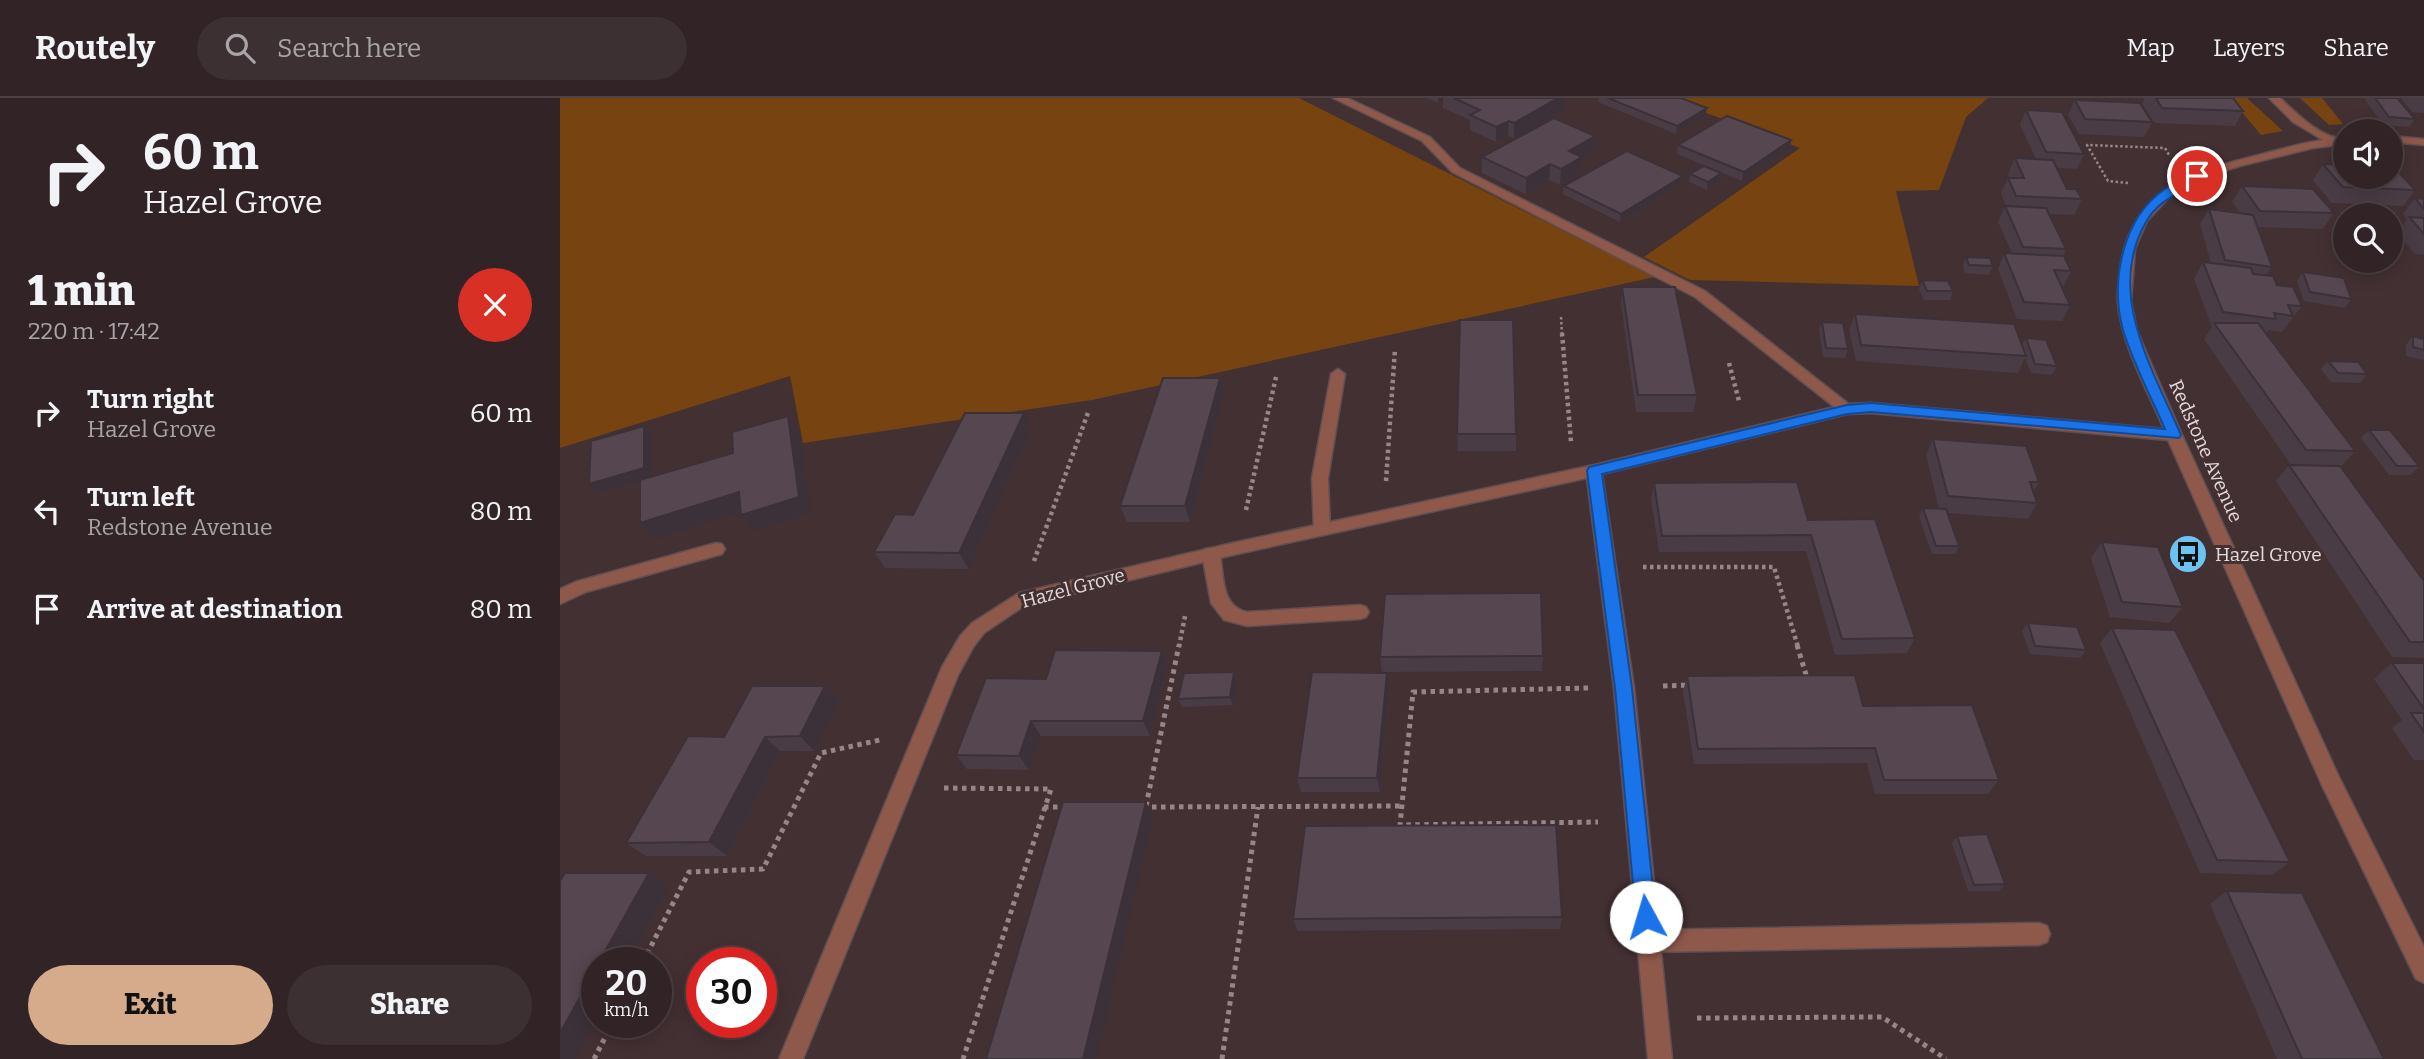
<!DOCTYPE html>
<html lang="en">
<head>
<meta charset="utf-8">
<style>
	:root { --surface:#322426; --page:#3d3032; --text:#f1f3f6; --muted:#a8a4a7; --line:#4d4143; --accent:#d6ab8b }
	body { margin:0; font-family:Bitter,serif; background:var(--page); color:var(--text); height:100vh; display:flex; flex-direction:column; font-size:26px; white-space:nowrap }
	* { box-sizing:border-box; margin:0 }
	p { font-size:23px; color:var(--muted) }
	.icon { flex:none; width:38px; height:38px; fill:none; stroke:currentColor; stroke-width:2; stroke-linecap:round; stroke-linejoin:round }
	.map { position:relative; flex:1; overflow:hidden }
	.panel { display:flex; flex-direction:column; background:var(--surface); width:560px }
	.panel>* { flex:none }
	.banner { background:#322426; color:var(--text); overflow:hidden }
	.buttons { position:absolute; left:1773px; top:21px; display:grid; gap:14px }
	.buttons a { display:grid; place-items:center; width:70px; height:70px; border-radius:50%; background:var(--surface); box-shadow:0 4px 18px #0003,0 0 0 2px var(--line); font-size:35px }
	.speed { position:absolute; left:21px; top:849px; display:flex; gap:14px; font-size:35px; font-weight:700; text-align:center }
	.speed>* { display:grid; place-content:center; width:91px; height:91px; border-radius:50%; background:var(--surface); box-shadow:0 4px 18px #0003,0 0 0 2px var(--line); line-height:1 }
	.speed small { font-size:18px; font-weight:400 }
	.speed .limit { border:10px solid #d22; background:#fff; color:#111 }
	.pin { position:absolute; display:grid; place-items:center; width:60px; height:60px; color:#fff; margin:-30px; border:4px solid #fff; border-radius:50%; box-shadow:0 2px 7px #0007 }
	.me { position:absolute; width:77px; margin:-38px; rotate:354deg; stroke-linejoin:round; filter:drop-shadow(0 0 5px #0008) }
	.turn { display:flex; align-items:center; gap:24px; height:147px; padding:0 28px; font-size:32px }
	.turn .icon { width:91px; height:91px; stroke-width:2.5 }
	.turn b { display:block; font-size:49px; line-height:60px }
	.round { display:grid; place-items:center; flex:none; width:74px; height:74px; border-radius:37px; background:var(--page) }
	.head { display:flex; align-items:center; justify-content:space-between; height:119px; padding:0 28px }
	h1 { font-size:42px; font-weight:800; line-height:52px }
	.button { display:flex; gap:14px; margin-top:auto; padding:14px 28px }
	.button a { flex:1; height:80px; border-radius:42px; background:var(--accent); color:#111; font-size:28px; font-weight:800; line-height:80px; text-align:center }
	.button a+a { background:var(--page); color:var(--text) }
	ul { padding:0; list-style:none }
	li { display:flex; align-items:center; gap:21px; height:98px; padding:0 28px }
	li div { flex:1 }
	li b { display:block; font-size:26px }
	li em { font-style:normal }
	header { display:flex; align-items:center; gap:42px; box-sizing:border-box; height:98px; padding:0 35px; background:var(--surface); border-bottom:2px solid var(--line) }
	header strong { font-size:33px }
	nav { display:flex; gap:38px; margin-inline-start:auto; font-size:24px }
	.search { width:490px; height:63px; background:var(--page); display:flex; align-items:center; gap:18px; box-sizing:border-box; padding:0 24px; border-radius:38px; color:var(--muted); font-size:26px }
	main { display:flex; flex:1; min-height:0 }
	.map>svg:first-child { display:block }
	.green { fill:#764311 }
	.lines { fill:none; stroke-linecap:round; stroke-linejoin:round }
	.service-casing { stroke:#604e51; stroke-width:3 }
	.minor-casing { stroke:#604e51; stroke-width:3 }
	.path-far2 { stroke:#968688; stroke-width:2.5; stroke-dasharray:2.5 2.5; stroke-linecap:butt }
	.path-far1 { stroke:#968688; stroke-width:4.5; stroke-dasharray:3.5 3.5; stroke-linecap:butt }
	.path { stroke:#968688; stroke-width:5; stroke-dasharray:4.5 4.5; stroke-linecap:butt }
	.service { fill:#8e584b; fill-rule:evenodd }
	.minor { fill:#8e584b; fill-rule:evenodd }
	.wall { fill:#4a3c45 }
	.shaded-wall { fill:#3c3138 }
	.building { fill:#564650; stroke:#3c3138; stroke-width:2 }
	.route { fill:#1a73e8; stroke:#114b97; stroke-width:2 }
	.labels { text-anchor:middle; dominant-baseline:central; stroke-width:6; stroke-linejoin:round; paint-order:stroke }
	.street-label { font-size:19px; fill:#e5d9da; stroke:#433033 }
	.poi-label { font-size:19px; fill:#e5d9da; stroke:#433033; text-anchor:start }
</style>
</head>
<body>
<header>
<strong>Routely</strong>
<div class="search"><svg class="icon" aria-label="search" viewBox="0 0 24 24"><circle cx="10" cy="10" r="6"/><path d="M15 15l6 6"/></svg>Search here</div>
<nav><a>Map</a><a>Layers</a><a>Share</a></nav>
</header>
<main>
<section class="panel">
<div class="banner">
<div class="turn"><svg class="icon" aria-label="right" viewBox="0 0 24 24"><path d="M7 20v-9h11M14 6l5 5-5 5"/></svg><div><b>60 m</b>Hazel Grove</div></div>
</div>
<div class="head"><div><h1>1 min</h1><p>220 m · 17:42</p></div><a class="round" style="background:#d93025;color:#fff"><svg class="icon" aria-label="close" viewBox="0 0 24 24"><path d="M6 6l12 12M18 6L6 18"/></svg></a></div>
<ul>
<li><svg class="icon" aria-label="right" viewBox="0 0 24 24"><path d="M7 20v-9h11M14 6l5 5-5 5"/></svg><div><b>Turn right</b><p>Hazel Grove</p></div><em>60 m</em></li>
<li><svg class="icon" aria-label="left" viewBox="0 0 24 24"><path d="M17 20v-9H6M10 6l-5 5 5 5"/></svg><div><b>Turn left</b><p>Redstone Avenue</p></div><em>80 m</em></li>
<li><svg class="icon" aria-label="arrive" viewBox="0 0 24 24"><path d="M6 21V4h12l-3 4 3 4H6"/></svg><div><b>Arrive at destination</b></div><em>80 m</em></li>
</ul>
<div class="button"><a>Exit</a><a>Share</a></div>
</section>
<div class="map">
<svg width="1864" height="961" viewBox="0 0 1864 961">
	<rect width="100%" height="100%" fill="#433033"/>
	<g class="green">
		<path d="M0 0H739L1095 179 532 302 243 345 230 278 0 350Z"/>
		<path d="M1106 0H1428L1406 19 1379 92 1336 93 1359 188 1130 182 1084 159 1240 50Z"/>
		<path d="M1670 0H1687L1723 33 1701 37Z"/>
		<path d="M1740 0H1762L1783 26 1769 27Z"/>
	</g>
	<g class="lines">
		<defs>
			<g id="service">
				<path d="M773 0H787L870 39 900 70 1145 193 1295 311 1292 315H1282L1135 199 892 74 862 43Z"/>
				<path d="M778 271 785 276 768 380 770 431 762 437 754 431 752 380 771 276Z"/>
				<path d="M156 445 162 446 165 451 162 456 26 494 0 506V491L15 484Z"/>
				<path d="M651 450 657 451 660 456C664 479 661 508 687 514L800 507 806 509 809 514 806 519 800 521 687 528 664 522 651 505 642 456 645 451Z"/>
				<path d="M1479 825 1487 828 1490 836 1487 844 1479 847 1089 854 1081 851 1078 843 1081 835 1089 832Z"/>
			</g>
			<g id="minor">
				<path d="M1709 0H1720C1736 15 1762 42 1785 40V46L1753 50 1680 68 1641 80 1611 97 1587 123 1575 151 1571 203 1577 233 1622 337 1779 679 1864 849V885L1856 881 1761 685 1608 342 1311 315 1287 316 1042 376 1074 590 1112 961H1088L1054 590 1027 380 677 456 464 508 424 535 414 548 398 577 243 961H219L382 569 400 538 412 525 459 495 677 444 1034 367 1287 306 1311 305 1604 331C1587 291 1562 248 1558 205 1557 195 1559 183 1560 173 1569 94 1627 75 1695 58 1718 52 1740 45 1763 42L1733 24Z"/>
				<path d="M1830 38 1864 41V47L1830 44Z"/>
			</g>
		</defs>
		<use href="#service" class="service-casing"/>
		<use href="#minor" class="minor-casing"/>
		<g class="path-far2">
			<path d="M1568 85 1548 83 1527 47 1605 50 1609 57"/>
			<path d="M1001 219 1002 237"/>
		</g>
		<g class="path-far1">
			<path d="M1002 235 1011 344"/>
			<path d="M1169 265 1179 303"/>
			<path d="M826 383 835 251"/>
			<path d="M686 412 716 279"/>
			<path d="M474 463 529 312"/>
			<path d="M1083 469H1214L1238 549"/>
			<path d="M619 549 625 518"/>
		</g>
		<g class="path">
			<path d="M1237 547 1247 580"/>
			<path d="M1103 588 1129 587"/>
			<path d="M1028 590 853 594 840 727 1038 724"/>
			<path d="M384 690 491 691 403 961"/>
			<path d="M586 708 619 547"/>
			<path d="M484 709H508"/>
			<path d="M583 709 843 708"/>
			<path d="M83 864 129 774 203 771 261 655 320 642"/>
			<path d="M1137 920 1322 919 1386 961"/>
			<path d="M34 961 53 924"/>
			<path d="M662 961 698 709"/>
		</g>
		<use href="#service" class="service"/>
		<use href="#minor" class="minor"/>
	</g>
	<g class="wall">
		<path d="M867 0H1005L1004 11 954 40 948 38 936 44 910 32V22L883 10V3L878 5Z"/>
		<path d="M1039 0H1121L1145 18 1116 36 1038 4Z"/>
		<path d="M1585 0H1673L1683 13 1675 28 1595 25 1582 6Z"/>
		<path d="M1804 0H1837L1855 21 1849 29 1823 27Z"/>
		<path d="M1841 0H1864V15L1852 14Z"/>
		<path d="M1515 2 1592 24 1584 39 1519 36 1508 17Z"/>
		<path d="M1466 12 1524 56 1517 71 1497 70 1507 91 1522 101 1514 117 1489 116 1506 151 1503 158 1511 173 1503 189H1502L1510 207 1502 223 1457 221 1438 171 1444 155H1452L1438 124 1445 108H1446L1441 95 1448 80H1450L1448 76 1455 60 1476 61 1460 27Z"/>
		<path d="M1035 38 1034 53 1022 60 1021 74 1000 87 989 82 966 96 922 75V59Z"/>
		<path d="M1231 42 1230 51 1182 83 1117 56 1118 47Z"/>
		<path d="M1763 66 1855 92 1843 108 1772 105 1753 82Z"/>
		<path d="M1161 75 1160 84 1147 92 1129 84 1130 76Z"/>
		<path d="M1121 86 1060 124 1003 96 1004 88Z"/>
		<path d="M1682 88 1774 115 1763 131 1698 129 1712 169 1706 177 1742 208 1722 234 1708 232 1706 235 1795 353 1781 369 1864 483V560L1832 559 1716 383 1729 367H1731L1644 241 1652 229 1634 181 1643 164 1651 165 1640 126 1649 111 1680 115 1672 104Z"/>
		<path d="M1855 100 1864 101V157L1855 156 1837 135 1847 121 1843 116Z"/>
		<path d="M1406 159 1433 168 1429 177 1405 175 1403 167Z"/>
		<path d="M1743 174 1791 201 1785 210 1744 203 1737 183Z"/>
		<path d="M1362 182 1393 193 1390 202H1364L1359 191Z"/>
		<path d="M1062 189 1137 297 1133 314H1076L1061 205Z"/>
		<path d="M1295 216 1462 247 1466 240 1497 268 1492 277 1471 275 1465 260 1458 275 1296 263 1289 232Z"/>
		<path d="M1262 224 1288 251 1285 260 1263 259 1259 232Z"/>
		<path d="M1853 238 1864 241V262L1846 258V247Z"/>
		<path d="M1768 263 1807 276 1800 285 1771 284 1761 271Z"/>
		<path d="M664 297 630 424H567L560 408Z"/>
		<path d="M471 331 409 471 325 470 314 454 353 417Z"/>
		<path d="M1809 332 1859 368 1851 377H1829L1801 340Z"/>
		<path d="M897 336H956V353H898Z"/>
		<path d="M1373 341 1479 384 1473 394 1477 405 1468 421 1388 415 1399 448 1395 456H1372L1359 419 1363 410 1379 411 1366 357Z"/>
		<path d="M1094 385 1248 422 1355 540 1347 555 1275 557 1246 453 1099 454 1091 401Z"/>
		<path d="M1542 444 1623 509 1609 525 1550 519 1531 460Z"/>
		<path d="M1468 525 1526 552 1520 560 1470 556 1462 533Z"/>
		<path d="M1552 530 1730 764 1712 777 1640 775 1540 545Z"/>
		<path d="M602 553 608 568 590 638H481L469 672 407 671 396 657 486 581Z"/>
		<path d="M983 558 982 573 822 574 820 559Z"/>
		<path d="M1832 565H1864V662H1854L1832 630 1842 622 1814 581Z"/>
		<path d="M674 574 677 582 673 607 622 609 618 601Z"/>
		<path d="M827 575 829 590 820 694H741L737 680Z"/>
		<path d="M1127 578 1303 608 1439 682 1428 696H1315L1307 665 1134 666 1123 593Z"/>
		<path d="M265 588 279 603 254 653H220L167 758H86L66 745 164 639Z"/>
		<path d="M1397 738 1445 786 1439 793H1408L1392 745Z"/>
		<path d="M1667 793 1824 961H1717L1650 806Z"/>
		<path d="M1002 819 1000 831 738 833 733 821Z"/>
	</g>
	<g class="shaded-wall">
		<path d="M878 0H883V3L878 5Z"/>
		<path d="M998 0H1005L1004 11 954 40V25Z"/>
		<path d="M1147 10 1145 18 1116 36 1117 28Z"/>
		<path d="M949 23 948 38 936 44V29Z"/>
		<path d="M1035 38 1034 53 1022 60 1021 74 1000 87 1001 71 1009 53Z"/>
		<path d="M1231 42 1230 51 1182 83 1184 74Z"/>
		<path d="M990 66 989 82 966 96V80Z"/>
		<path d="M1161 75 1160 84 1147 92 1148 84Z"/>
		<path d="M1123 78 1121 86 1060 124 1061 116Z"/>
		<path d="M660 280 664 297 630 424 625 408Z"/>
		<path d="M464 315 471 331 409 471 399 455Z"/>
		<path d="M228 318 239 334 251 415 194 433 181 417Z"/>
		<path d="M84 328 91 337 92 379 38 395 29 386Z"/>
		<path d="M179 394 192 411 95 441 80 425Z"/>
		<path d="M602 553 608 568 590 638 583 623Z"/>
		<path d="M674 574 677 582 673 607 670 599Z"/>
		<path d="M827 575 829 590 820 694 817 680Z"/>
		<path d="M265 588 279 603 254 653 240 638Z"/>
		<path d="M471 623 481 638 469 672 459 658Z"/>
		<path d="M205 639 220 653 167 758 149 744Z"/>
		<path d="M586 704 594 718 536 961H523Z"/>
		<path d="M89 775 109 788 67 864H39Z"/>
		<path d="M37 869V921L15 961H0V935Z"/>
	</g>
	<g class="building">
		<path d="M894 0H998L954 25 949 23 936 29 910 17 920 12Z"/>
		<path d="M1048 0H1121L1147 10 1117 28Z"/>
		<path d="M1596 0H1673L1683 13 1602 10Z"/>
		<path d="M1815 0H1837L1855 21 1829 19Z"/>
		<path d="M1515 2 1580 5 1592 24 1525 21Z"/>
		<path d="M1466 12 1502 14 1524 56 1486 54Z"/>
		<path d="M1167 18 1231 42 1184 74 1118 47Z"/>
		<path d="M994 20 1035 38 1009 53 1022 59 1001 71 990 66 966 80 922 59Z"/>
		<path d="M1067 53 1123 78 1061 116 1004 88Z"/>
		<path d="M1455 60 1493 62 1507 91H1516L1522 101 1456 98 1448 80H1464Z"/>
		<path d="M1763 66 1785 67V79H1830V69H1834L1855 92 1783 89Z"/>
		<path d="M1144 68 1161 75 1148 84 1130 76Z"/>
		<path d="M1682 88 1753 91 1774 115 1700 113Z"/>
		<path d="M1855 100 1864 101V111Z"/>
		<path d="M1445 108 1486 110 1506 151 1463 149Z"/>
		<path d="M1649 111 1693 117 1712 169 1665 162Z"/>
		<path d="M1849 119 1864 120V136Z"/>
		<path d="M1444 155 1504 158 1511 173 1494 172 1510 207 1464 204Z"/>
		<path d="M1406 159 1430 160 1433 168 1409 167Z"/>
		<path d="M1643 164 1691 170 1693 176 1713 178 1717 187 1733 189 1742 208 1728 207 1733 218 1714 215 1716 221 1663 214Z"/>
		<path d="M1743 174 1784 180 1791 201 1750 194Z"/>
		<path d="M1362 182 1388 183 1393 193H1367Z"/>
		<path d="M1062 189H1115L1137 297H1078Z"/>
		<path d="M1295 216 1454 226 1466 258 1301 247Z"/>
		<path d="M900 222H953L956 336H897Z"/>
		<path d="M1262 224 1283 225 1288 251 1266 250Z"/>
		<path d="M1654 225H1698L1795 353 1746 352Z"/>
		<path d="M1853 238 1864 241V252L1853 249Z"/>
		<path d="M1466 240 1486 242 1497 268 1475 266Z"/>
		<path d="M1768 263 1798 264 1807 276 1778 275Z"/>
		<path d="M603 280H660L625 408H560Z"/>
		<path d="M405 315H464L399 455 314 454 335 416 353 417Z"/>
		<path d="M228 318 239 399 181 417 179 394 80 425V382L173 355 172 334Z"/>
		<path d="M84 328V370L29 386 31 343Z"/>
		<path d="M1809 332H1830L1859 368H1837Z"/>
		<path d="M1373 341 1466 348 1479 384H1470L1477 405 1388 398Z"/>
		<path d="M1729 367 1780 368 1864 483V544H1850Z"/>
		<path d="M1237 384 1248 422 1315 421 1355 540 1282 541 1251 437 1102 438 1094 385Z"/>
		<path d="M1363 410 1386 411 1399 448H1376Z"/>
		<path d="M1542 444 1598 449 1623 509 1562 504Z"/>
		<path d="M981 495 983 558 820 559 825 496Z"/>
		<path d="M1468 525 1517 529 1526 552 1475 548Z"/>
		<path d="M1552 530 1615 532 1730 764 1657 762Z"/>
		<path d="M495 552 602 553 583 623H471L459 658 396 657 426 580 486 581Z"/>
		<path d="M1832 565H1864V611Z"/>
		<path d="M674 574 670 599 618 601 624 575Z"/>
		<path d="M752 574 827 575 817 680H737Z"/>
		<path d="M1295 577 1303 608 1412 607 1439 682H1324L1315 650 1138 651 1127 578Z"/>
		<path d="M192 588H265L240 638 205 639 149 744 66 745 128 638 164 639Z"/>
		<path d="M1851 615H1864V634Z"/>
		<path d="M503 704H586L523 961H426Z"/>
		<path d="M996 727 1002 819 733 821 745 728Z"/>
		<path d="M1427 736 1445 786 1414 787 1397 738Z"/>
		<path d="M5 775H89L39 864H37V869L0 935V783Z"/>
		<path d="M1667 793 1742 795 1824 961H1742Z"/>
	</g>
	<path class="route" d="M1634 76 1643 78C1624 95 1601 98 1586 124 1545 195 1593 272 1621 337L1619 340 1311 314 1287 316 1042 376 1072 590 1096 819 1093 826 1086 829 1079 826 1076 819 1055 590 1027 373 1029 369 1287 307 1311 305 1605 331C1591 299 1573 265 1563 232 1550 184 1562 120 1605 91 1614 85 1624 80 1634 76Z"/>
	<defs>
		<symbol id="bus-disc" viewBox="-11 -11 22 22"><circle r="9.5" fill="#6cc3f2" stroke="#433033"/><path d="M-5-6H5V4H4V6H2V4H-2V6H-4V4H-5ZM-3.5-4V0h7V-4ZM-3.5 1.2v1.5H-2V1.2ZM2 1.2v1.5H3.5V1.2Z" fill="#111"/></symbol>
	</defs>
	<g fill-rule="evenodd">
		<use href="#bus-disc" x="1606" y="434" width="44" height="44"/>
	</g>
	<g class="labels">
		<g class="street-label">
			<text transform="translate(1646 353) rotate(66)">Redstone Avenue</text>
			<text transform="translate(513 490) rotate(-15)">Hazel Grove</text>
		</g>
		<g class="poi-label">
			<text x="1655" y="456">Hazel Grove</text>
		</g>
	</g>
</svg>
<div class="buttons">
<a><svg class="icon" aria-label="sound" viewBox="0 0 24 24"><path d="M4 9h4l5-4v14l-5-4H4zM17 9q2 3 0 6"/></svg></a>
<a><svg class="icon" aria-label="search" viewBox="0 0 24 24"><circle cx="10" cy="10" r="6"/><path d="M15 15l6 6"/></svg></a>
</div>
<div class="speed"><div>20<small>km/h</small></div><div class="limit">30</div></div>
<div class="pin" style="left:1637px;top:78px;background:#d93025"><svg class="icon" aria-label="arrive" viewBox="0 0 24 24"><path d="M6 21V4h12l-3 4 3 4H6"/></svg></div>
<svg class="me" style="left:1086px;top:819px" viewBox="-20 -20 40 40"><circle r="19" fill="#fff"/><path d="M0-13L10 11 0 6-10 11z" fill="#1a73e8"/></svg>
</div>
</main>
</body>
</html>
